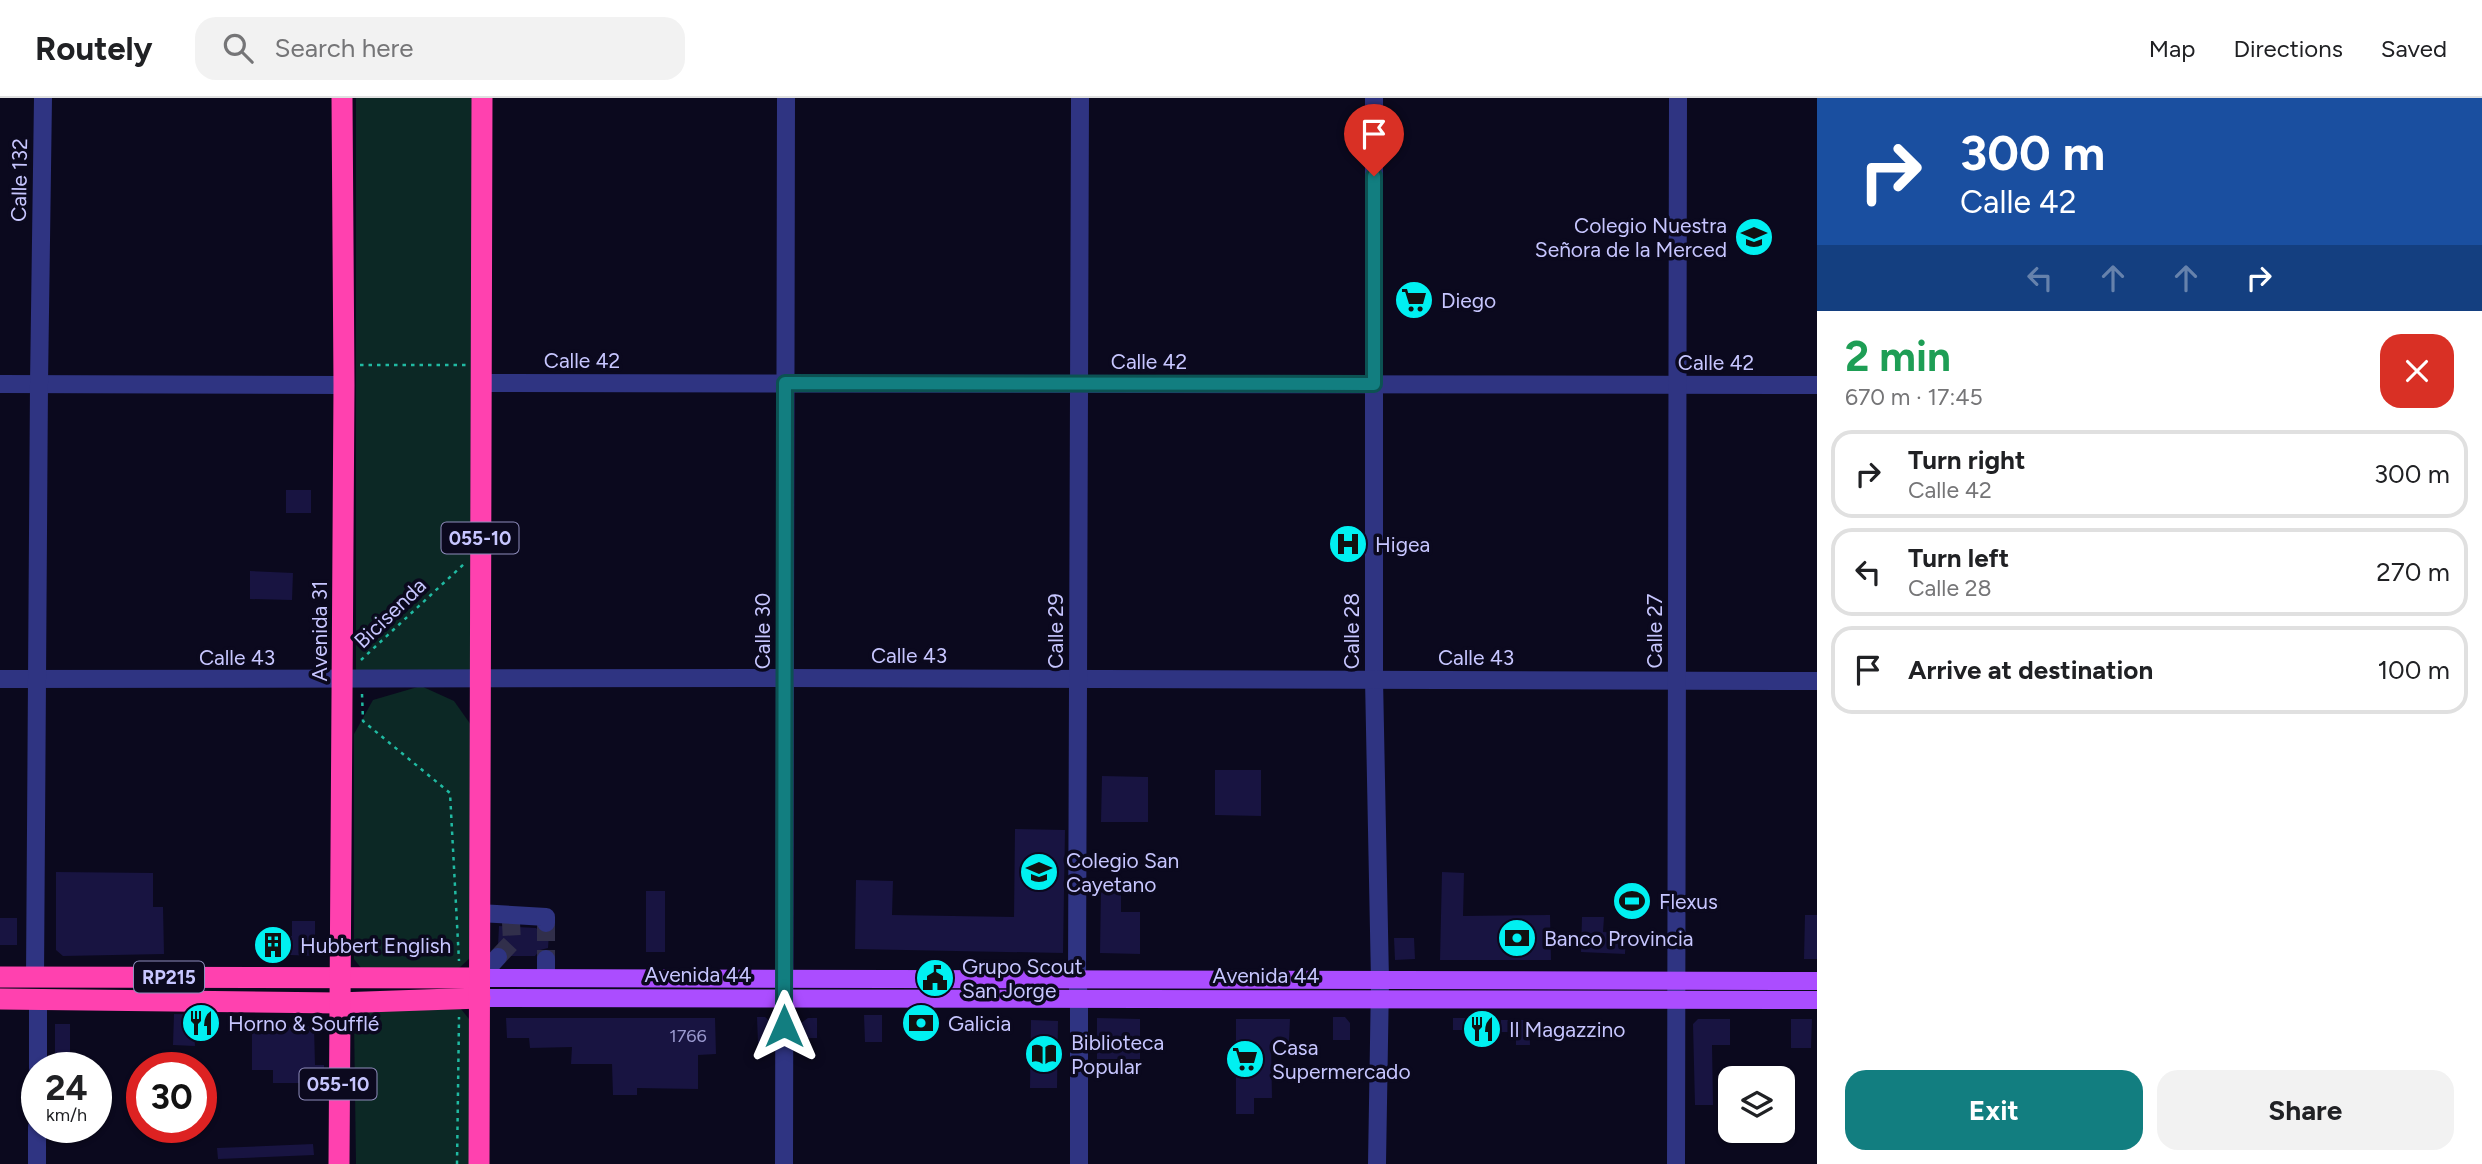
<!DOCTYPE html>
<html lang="en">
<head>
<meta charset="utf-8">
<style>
	:root { --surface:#fff; --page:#f2f2f2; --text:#202124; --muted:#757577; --line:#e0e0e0; --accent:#127e80 }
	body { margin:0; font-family:Figtree,sans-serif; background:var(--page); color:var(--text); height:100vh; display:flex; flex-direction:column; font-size:26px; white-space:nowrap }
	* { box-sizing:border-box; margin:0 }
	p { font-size:23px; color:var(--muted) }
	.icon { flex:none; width:38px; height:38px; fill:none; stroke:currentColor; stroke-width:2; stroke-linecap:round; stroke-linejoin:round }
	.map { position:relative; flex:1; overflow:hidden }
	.details { display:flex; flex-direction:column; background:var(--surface); width:665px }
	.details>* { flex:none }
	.guide { background:#1a4fa0; color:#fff; overflow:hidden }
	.tools { position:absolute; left:1718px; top:968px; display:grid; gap:14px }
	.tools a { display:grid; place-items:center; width:77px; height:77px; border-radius:14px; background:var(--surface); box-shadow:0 2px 5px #0004; font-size:35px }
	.speed { position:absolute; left:21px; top:954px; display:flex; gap:14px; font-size:35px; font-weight:700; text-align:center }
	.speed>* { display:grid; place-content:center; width:91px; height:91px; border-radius:50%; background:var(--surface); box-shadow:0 2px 5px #0004; line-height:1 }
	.speed small { font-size:18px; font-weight:400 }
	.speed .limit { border:10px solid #d22; background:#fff; color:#111 }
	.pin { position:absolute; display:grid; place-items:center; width:60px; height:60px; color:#fff; margin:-72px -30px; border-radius:50% 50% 50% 0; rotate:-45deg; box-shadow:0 0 7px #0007 }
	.pin .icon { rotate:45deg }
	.me { position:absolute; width:77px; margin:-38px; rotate:0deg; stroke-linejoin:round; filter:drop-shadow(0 0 5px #0008) }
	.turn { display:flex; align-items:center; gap:24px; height:147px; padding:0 28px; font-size:32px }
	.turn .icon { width:91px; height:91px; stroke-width:2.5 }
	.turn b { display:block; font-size:49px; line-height:60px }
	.lanes { display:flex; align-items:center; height:66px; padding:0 28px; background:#0003; justify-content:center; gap:35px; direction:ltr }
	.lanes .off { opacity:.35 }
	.round { display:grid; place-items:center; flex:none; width:74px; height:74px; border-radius:21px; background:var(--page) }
	.headline { display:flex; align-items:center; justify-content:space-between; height:119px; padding:0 28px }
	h1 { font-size:42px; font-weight:700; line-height:52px; color:#1e9e55 }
	.primary-button { display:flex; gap:14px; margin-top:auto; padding:14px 28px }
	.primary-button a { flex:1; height:80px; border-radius:21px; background:var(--accent); color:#fff; font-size:28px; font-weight:700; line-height:80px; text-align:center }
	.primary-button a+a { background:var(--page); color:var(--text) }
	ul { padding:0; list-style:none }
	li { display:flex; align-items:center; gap:21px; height:88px; margin:0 14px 10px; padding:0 14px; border:4px solid var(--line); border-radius:21px }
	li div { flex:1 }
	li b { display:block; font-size:26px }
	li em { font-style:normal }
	header { display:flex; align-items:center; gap:42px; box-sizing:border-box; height:98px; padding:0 35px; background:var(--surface); border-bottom:2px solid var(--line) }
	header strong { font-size:33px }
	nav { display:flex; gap:38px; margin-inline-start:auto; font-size:24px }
	.search { width:490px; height:63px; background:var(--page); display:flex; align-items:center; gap:18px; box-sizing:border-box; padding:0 24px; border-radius:21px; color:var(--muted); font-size:26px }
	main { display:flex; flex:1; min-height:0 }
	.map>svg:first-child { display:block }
	.green { fill:#0c2825 }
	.building { fill:#181441 }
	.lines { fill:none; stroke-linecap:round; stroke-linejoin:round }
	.minor-tunnel { stroke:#312f4b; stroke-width:18; stroke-dasharray:18 9; stroke-linecap:butt }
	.path { stroke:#20baa2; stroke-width:2.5; stroke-dasharray:3.5 5; stroke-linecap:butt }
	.minor { stroke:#2f3482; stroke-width:18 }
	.major { stroke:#ab4dff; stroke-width:18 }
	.highway { stroke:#ff41af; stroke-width:21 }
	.route-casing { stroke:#0c5253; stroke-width:18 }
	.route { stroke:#127e80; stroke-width:12 }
	.labels { text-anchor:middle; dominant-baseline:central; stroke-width:7; stroke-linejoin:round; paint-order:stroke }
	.number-label { font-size:18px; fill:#9b9ad0 }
	.shield { fill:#0b091e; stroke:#8f8dbc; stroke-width:2 }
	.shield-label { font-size:19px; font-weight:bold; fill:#c7c6ff }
	.street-label { font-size:21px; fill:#c7c6ff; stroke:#0b091e }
	.poi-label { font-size:21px; fill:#c7c6ff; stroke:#0b091e; text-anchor:start }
</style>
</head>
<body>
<header>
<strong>Routely</strong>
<div class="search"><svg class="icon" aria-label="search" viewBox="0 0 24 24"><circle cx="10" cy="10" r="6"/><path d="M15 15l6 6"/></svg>Search here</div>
<nav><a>Map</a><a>Directions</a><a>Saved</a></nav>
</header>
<main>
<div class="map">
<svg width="1817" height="1066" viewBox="0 0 1817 1066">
	<rect width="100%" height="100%" fill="#0b091e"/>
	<g class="green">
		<path d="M356 0H473V573L356 572Z"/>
		<path d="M421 588 454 603 471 627V859L458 871 361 870 354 861V636L373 602Z"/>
		<path d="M363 911H461L469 921 471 1066H356L354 921Z"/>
	</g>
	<g class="building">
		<path d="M1429 191V211L1399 212V192Z"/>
		<rect x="286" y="392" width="25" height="23"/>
		<rect x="1335" y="437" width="27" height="17"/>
		<path d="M250 473 293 475 292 502 250 501Z"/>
		<path d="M1215 672H1261V718L1215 717Z"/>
		<path d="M1102 678 1148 679V724H1101Z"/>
		<path d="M1015 731 1065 732 1063 855 855 851 856 782 893 783 892 817 1014 819Z"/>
		<path d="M56 774 153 775V809H163L164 856 63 858 56 852Z"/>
		<path d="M1442 774 1464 775 1463 818 1550 817 1551 862H1440Z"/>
		<path d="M1101 791H1121V814H1140V856L1100 855Z"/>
		<rect x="646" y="793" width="19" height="61"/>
		<path d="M1616 793H1646L1647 812H1617Z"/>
		<path d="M1805 817H1817V861H1804Z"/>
		<path d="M1582 819H1604L1603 834 1626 835 1625 856 1581 854Z"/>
		<rect x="0" y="820" width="17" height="27"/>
		<path d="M292 823H315V858L266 856V837L292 838Z"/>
		<path d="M499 828 536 830 541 835 549 836 548 850 540 852 535 858H509L505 850 498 848Z"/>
		<path d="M1394 840H1414L1415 861 1395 862Z"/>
		<path d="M913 913H928L929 938H914Z"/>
		<path d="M174 916 207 917 206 935 194 934 195 948 173 947Z"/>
		<path d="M864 917H882V944H865Z"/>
		<path d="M757 919H765L771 924 772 944 758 945Z"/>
		<path d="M1333 919H1345L1350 925V942H1333Z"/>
		<path d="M506 920H715L716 956 698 957V991L637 990V997H613L612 966H571L572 949 530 950 529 940H507Z"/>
		<path d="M808 920H817V940H801V925Z"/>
		<path d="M1097 920 1140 921V961H1097Z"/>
		<rect x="1453" y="920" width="16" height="12"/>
		<path d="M252 921H272L273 929 314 928 315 967H324V985H273V972H252Z"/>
		<path d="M1236 921H1290L1289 943H1271L1272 1000H1254V1016H1236Z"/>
		<path d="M1698 921H1730V947H1712L1713 1007H1695L1693 926Z"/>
		<path d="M1791 921H1812L1811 950H1791Z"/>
		<path d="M1031 922 1058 923 1057 990H1030Z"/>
		<path d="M1501 922H1529L1530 947H1516V934H1501Z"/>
		<path d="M1476 924H1488L1489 937H1476Z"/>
		<rect x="55" y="926" width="15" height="29"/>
		<path d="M313 1046 314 1057 218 1061 217 1050Z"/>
	</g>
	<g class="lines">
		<g class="minor-tunnel">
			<path d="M546 825V861"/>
			<path d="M498 859 512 844 511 824"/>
		</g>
		<g class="path">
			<path d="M360 267H466"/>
			<path d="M361 562 464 466"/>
			<path d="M362 596 363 623 450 695 459 863"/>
			<path d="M457 1066 459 919"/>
		</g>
		<g class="minor">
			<path d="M1374 0V581L1380 883 1377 1066"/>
			<path d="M480 285 1817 287"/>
			<path d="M0 286 344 287"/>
			<path d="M0 581 785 580 1817 583"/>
			<path d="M479 815 546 819V825"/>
			<path d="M546 861V880"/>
			<path d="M35 879 39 286 43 0"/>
			<path d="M479 880 498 859"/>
			<path d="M38 970V901"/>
			<path d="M37 1066V1029"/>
			<path d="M784 1066 786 0"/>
			<path d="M1079 1066V901L1077 881 1080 0"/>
			<path d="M1676 1066 1678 0"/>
		</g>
		<g class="major">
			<path d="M479 880 1817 883"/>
			<path d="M480 900 1817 902"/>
		</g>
		<g class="highway">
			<path d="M0 879 479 880"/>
			<path d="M0 901 338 905 480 900"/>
			<path d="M339 1066 344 287 342 0"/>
			<path d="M479 1066 482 0"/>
		</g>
	</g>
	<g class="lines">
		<defs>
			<path id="route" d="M784 928 785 285 1374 286V78"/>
		</defs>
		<use href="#route" class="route-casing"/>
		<use href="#route" class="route"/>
	</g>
	<defs>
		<symbol id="school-disc" viewBox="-11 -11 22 22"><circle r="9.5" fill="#00f0f1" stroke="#0b091e"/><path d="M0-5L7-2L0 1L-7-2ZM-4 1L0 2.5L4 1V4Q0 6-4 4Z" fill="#111"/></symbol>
		<symbol id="supermarket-disc" viewBox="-11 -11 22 22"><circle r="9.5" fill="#00f0f1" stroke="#0b091e"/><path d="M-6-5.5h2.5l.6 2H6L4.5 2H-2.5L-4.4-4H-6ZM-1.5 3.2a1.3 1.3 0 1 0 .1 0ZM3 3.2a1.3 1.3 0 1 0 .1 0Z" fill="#111"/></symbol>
		<symbol id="hospital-disc" viewBox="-11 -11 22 22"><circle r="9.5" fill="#00f0f1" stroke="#0b091e"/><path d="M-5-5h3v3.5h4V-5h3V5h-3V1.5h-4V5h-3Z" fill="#111"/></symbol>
		<symbol id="stadium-disc" viewBox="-11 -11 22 22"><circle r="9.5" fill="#00f0f1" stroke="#0b091e"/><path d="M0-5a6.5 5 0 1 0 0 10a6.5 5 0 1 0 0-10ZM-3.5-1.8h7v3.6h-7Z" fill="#111"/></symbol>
		<symbol id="bank-disc" viewBox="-11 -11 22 22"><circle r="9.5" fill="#00f0f1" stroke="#0b091e"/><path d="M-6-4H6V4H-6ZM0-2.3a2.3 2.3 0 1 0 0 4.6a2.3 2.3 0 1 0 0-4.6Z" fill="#111"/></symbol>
		<symbol id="building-disc" viewBox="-11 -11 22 22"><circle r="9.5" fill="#00f0f1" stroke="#0b091e"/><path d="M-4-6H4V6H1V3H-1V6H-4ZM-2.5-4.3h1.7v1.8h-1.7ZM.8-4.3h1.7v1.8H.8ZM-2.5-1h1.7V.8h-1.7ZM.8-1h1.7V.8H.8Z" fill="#111"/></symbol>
		<symbol id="civic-disc" viewBox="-11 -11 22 22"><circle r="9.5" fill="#00f0f1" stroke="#0b091e"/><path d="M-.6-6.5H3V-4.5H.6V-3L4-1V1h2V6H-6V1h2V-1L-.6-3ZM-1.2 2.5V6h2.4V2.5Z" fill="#111"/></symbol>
		<symbol id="restaurant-disc" viewBox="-11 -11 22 22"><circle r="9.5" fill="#00f0f1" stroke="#0b091e"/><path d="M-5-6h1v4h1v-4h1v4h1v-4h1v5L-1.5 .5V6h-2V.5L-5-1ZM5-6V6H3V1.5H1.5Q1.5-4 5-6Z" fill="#111"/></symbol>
		<symbol id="library-disc" viewBox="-11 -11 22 22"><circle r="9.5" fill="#00f0f1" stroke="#0b091e"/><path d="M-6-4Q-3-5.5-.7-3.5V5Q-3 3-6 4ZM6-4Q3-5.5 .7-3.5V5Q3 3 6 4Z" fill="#111"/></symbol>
	</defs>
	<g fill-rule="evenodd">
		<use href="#school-disc" x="1732" y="117" width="44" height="44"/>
		<use href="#supermarket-disc" x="1392" y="180" width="44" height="44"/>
		<use href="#hospital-disc" x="1326" y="424" width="44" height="44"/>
		<use href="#school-disc" x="1017" y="752" width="44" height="44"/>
		<use href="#stadium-disc" x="1610" y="781" width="44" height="44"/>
		<use href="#bank-disc" x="1495" y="818" width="44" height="44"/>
		<use href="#building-disc" x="251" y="825" width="44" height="44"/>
		<use href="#civic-disc" x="913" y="858" width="44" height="44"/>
		<use href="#restaurant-disc" x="179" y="903" width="44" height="44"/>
		<use href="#bank-disc" x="899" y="903" width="44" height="44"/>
		<use href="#restaurant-disc" x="1460" y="909" width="44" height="44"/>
		<use href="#library-disc" x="1022" y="934" width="44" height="44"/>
		<use href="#supermarket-disc" x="1223" y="939" width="44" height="44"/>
	</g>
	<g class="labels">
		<g class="number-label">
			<text x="688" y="938">1766</text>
		</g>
		<g class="shield">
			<rect x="441.5" y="424.5" width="77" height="31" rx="5"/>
			<rect x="134" y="863.5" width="70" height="31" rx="5"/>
			<rect x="299.5" y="970.5" width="77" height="31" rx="5"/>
		</g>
		<g class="shield-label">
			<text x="480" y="440">055-10</text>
			<text x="169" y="879">RP215</text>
			<text x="338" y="986">055-10</text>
		</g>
		<g class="street-label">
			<text transform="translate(19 82) rotate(-89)">Calle 132</text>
			<text x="582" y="262">Calle 42</text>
			<text x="1149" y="263">Calle 42</text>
			<text x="1716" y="264">Calle 42</text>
			<text transform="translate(390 515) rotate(-44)">Bicisenda</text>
			<text transform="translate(319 533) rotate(-90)">Avenida 31</text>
			<text transform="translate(762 533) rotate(-90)">Calle 30</text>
			<text transform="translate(1055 533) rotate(-90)">Calle 29</text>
			<text transform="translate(1351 533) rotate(-90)">Calle 28</text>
			<text transform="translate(1654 533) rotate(-90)">Calle 27</text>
			<text x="909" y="557">Calle 43</text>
			<text x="237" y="559">Calle 43</text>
			<text x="1476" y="559">Calle 43</text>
			<text x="698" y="876">Avenida 44</text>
			<text x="1266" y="877">Avenida 44</text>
		</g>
		<g class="poi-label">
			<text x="1727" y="127" text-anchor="end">Colegio Nuestra<tspan x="1727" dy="24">Señora de la Merced</tspan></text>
			<text x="1441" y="202">Diego</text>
			<text x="1375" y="446">Higea</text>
			<text x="1066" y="762">Colegio San<tspan x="1066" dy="24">Cayetano</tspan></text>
			<text x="1659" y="803">Flexus</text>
			<text x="1544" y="840">Banco Provincia</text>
			<text x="300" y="847">Hubbert English</text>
			<text x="962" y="868">Grupo Scout<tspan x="962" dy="24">San Jorge</tspan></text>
			<text x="228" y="925">Horno &amp; Soufflé</text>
			<text x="948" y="925">Galicia</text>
			<text x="1509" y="931">Il Magazzino</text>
			<text x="1071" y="944">Biblioteca<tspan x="1071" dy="24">Popular</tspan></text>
			<text x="1272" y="949">Casa<tspan x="1272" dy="24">Supermercado</tspan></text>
		</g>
	</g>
</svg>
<div class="tools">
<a><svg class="icon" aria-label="layers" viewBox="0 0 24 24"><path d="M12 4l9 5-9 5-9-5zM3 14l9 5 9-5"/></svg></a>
</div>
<div class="speed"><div>24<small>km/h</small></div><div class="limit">30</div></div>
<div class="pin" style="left:1374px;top:78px;background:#d93025"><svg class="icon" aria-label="arrive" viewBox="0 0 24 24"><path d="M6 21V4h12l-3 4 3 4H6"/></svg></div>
<svg class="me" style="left:784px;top:928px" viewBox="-20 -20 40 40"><path d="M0-17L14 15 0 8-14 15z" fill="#127e80" stroke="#fff" stroke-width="4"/></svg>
</div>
<section class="details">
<div class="guide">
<div class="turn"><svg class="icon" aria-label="right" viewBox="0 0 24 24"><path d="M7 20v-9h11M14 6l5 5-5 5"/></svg><div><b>300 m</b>Calle 42</div></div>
<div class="lanes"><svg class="icon off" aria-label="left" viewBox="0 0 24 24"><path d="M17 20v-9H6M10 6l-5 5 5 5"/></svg><svg class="icon off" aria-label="ahead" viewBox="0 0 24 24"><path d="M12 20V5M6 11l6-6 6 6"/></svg><svg class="icon off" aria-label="ahead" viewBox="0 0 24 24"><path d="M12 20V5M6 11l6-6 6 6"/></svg><svg class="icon" aria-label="right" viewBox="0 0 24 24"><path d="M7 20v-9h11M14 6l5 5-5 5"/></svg></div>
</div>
<div class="headline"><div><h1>2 min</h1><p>670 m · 17:45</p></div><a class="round" style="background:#d93025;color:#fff"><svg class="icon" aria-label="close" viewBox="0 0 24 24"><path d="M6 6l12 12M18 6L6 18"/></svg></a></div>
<ul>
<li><svg class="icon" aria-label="right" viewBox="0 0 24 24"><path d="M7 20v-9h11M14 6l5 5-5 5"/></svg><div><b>Turn right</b><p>Calle 42</p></div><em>300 m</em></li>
<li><svg class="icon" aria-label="left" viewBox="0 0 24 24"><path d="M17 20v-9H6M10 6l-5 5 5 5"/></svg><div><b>Turn left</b><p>Calle 28</p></div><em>270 m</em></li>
<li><svg class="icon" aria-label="arrive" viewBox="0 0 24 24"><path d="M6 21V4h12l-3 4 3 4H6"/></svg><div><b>Arrive at destination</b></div><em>100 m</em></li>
</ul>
<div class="primary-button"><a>Exit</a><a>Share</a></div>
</section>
</main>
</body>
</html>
